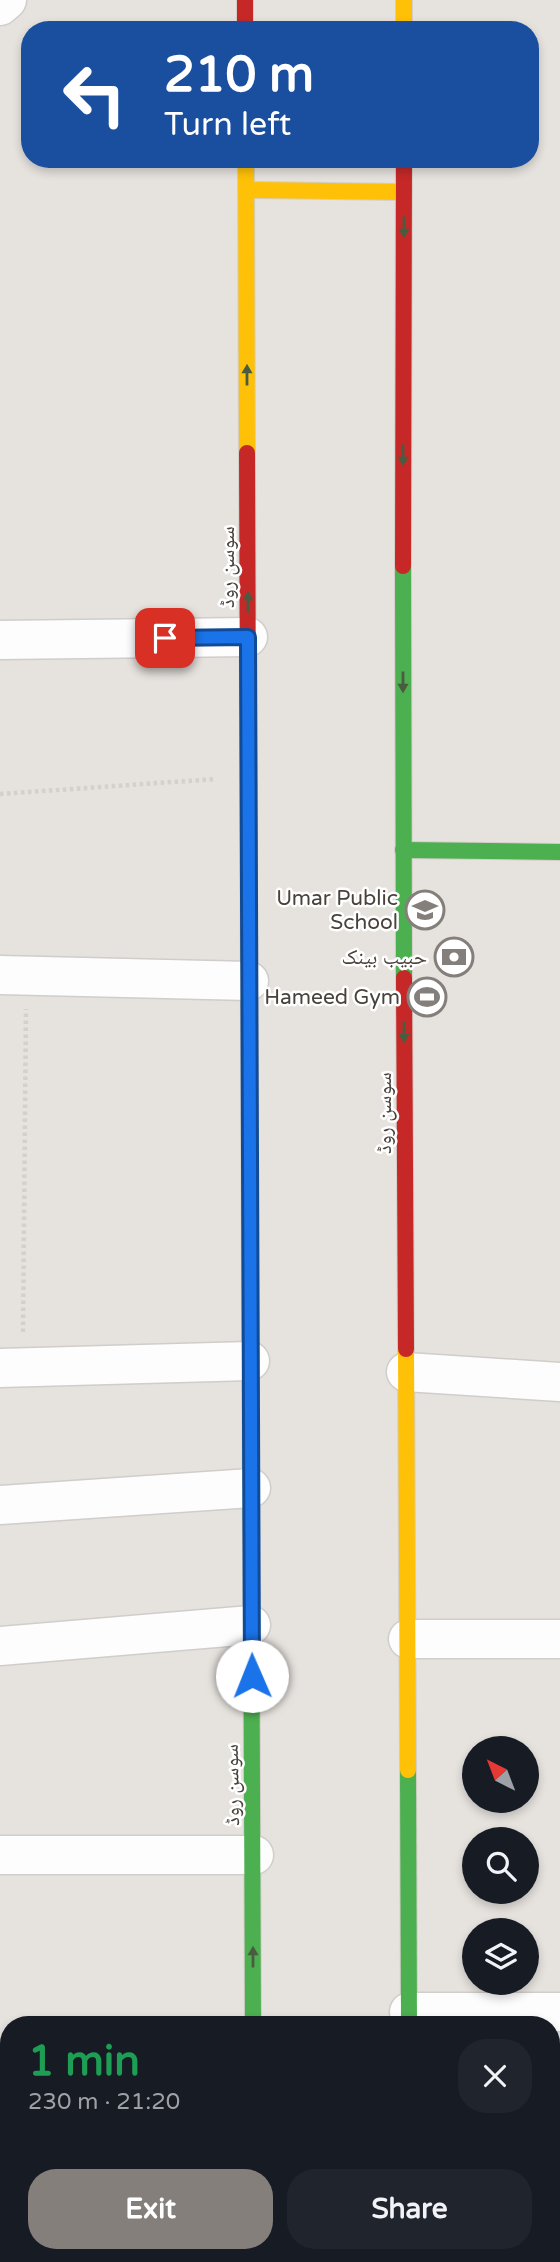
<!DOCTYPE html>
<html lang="en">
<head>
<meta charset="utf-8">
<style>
	:root { --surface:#171b24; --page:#20242c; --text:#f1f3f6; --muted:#9ea1a6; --accent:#847f7a }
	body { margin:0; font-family:"Varela Round","Noto Naskh Arabic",sans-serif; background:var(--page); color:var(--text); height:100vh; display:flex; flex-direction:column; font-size:26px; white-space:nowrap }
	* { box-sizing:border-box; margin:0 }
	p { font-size:23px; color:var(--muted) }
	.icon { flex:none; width:38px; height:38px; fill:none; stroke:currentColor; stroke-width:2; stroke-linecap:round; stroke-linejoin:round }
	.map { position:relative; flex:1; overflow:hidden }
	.details { position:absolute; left:0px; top:2016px; width:560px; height:247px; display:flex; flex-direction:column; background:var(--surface); border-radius:28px 28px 0 0; box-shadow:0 4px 10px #0003 }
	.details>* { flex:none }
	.guide { position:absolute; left:21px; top:21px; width:518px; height:147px; border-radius:28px; box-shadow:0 4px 10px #0003; background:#1a4fa0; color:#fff; overflow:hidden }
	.needle { width:46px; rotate:318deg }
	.controls { position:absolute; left:462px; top:1736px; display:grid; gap:14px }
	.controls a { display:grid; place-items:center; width:77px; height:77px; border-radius:50%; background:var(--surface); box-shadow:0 4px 10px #0003; font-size:35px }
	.pin { position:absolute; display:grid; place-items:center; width:60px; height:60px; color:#fff; margin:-30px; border-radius:14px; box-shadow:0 4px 10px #0006 }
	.me { position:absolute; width:77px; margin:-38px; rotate:359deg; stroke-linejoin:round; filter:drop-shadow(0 0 5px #0008) }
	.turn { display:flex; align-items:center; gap:24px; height:147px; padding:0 28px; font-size:32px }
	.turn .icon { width:91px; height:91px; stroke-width:2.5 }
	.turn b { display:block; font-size:49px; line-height:60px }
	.round { display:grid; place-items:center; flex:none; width:74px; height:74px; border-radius:28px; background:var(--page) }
	.headline { display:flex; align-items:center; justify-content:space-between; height:119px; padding:0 28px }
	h1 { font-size:42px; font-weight:800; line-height:52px; color:#1e9e55 }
	.cta { display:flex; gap:14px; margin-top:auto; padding:14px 28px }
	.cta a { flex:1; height:80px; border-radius:28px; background:var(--accent); color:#fff; font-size:28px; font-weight:800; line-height:80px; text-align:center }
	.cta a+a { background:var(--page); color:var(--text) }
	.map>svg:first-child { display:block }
	.residential { fill:#e6e2de; fill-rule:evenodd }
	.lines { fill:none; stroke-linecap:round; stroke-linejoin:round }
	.street-casing { stroke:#d0cdcb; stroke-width:41 }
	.fast-casing { stroke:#d3cec7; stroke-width:18 }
	.slow-casing { stroke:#d3cec7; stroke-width:18 }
	.jam-casing { stroke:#d3cec7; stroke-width:18 }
	.path { stroke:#d3d1cd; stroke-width:4.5; stroke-dasharray:3.5 3.5; stroke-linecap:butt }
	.street { stroke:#fdfdfd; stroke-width:38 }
	.fast { stroke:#4caf50; stroke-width:16 }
	.slow { stroke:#ffc107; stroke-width:16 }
	.jam { stroke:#c62828; stroke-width:16 }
	.oneway { fill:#4a5c40 }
	.route-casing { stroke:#114b97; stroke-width:18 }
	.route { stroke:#1a73e8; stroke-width:12 }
	.labels { text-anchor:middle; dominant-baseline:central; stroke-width:5; stroke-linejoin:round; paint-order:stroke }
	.street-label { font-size:21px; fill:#49413b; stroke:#fff }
	.poi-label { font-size:21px; fill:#49413b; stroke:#fff; text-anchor:end }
</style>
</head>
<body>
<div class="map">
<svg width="560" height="2262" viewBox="0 0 560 2262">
	<rect width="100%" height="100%" fill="#f3f1ef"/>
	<path class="residential" d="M0 0H560V2262H0ZM30 30H530V159H30ZM474 1748H527V1801H474ZM474 1839H527V1892H474ZM474 1930H527V1983H474ZM9 2025H551V2254H9Z"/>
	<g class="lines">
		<defs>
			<g id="street">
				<path d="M0 6 7 0"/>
				<path d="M0 640 248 637"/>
				<path d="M0 975 249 981"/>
				<path d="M0 1368 250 1361"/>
				<path d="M406 1372 560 1382"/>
				<path d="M0 1505 251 1488"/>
				<path d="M408 1639H560"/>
				<path d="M0 1646 251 1625"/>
				<path d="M0 1855H254"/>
				<path d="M409 2012H560"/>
				<path d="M172 2254 173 2262"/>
			</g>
			<g id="fast">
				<path d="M403 566 404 978"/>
				<path d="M403 850 560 852"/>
				<path d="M250 1324 253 2025"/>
				<path d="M408 1770 409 2025"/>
				<path d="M255 2254V2262"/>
			</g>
			<g id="slow">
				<path d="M404 0V30"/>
				<path d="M246 159 247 453"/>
				<path d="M246 190 404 192"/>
				<path d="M248 719 250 1324"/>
				<path d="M406 1349 408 1770"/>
				<path d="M405 2254V2262"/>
			</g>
			<g id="jam">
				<path d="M245 0V30"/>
				<path d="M247 453 248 719"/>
				<path d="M403 566 404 159"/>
				<path d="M404 978 406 1349"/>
			</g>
		</defs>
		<use href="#street" class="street-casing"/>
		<use href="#fast" class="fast-casing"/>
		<use href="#slow" class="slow-casing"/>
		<use href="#jam" class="jam-casing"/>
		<g class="path">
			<path d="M0 794 216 779"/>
			<path d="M23 1332 26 1009"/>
		</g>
		<use href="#street" class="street"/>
		<use href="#fast" class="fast"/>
		<use href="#slow" class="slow"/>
		<use href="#jam" class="jam"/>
	</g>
	<defs><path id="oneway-solid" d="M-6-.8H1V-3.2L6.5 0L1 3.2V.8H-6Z" transform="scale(1.75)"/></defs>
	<g class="oneway">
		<use href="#oneway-solid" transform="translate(404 227) rotate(90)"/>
		<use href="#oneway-solid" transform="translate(247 375) rotate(-90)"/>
		<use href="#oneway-solid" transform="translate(403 455) rotate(90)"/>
		<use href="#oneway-solid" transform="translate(248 602) rotate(-90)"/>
		<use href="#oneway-solid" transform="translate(403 682) rotate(90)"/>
		<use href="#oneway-solid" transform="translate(404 1032) rotate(90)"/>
		<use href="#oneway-solid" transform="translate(253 1957) rotate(-90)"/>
	</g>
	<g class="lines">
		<defs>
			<path id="route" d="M165 638 248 637 252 1676"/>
		</defs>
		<use href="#route" class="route-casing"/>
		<use href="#route" class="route"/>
	</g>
	<defs>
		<symbol id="school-ring" viewBox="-11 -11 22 22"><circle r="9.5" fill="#fff" stroke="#847f7a" stroke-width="1.5"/><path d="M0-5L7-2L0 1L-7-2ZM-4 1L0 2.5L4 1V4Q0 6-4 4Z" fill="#847f7a"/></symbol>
		<symbol id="bank-ring" viewBox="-11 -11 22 22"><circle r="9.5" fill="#fff" stroke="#847f7a" stroke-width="1.5"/><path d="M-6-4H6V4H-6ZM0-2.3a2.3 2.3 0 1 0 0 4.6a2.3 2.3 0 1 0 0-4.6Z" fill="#847f7a"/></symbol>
		<symbol id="stadium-ring" viewBox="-11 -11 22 22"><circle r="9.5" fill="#fff" stroke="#847f7a" stroke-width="1.5"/><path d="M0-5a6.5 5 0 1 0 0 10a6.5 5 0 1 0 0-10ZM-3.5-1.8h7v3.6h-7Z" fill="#847f7a"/></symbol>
	</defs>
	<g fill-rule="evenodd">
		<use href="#school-ring" x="403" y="888" width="44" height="44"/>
		<use href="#bank-ring" x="432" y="935" width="44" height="44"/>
		<use href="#stadium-ring" x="405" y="975" width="44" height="44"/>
	</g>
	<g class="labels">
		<g class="street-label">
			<text transform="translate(227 567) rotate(-90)">سوسن روڈ</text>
			<text transform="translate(384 1113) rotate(-90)">سوسن روڈ</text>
			<text transform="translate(232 1785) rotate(-91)">سوسن روڈ</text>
		</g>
		<g class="poi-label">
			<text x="398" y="898">Umar Public<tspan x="398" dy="24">School</tspan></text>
			<text x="427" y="957">حبیب بینک</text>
			<text x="400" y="997">Hameed Gym</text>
		</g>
	</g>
</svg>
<div class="controls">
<a><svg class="needle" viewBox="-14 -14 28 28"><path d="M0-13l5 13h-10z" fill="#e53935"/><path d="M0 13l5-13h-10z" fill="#9ea1a6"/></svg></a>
<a><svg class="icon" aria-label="search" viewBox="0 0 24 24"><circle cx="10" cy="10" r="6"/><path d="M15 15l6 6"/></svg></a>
<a><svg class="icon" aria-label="layers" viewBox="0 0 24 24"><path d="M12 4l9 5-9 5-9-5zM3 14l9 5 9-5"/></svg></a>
</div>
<div class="pin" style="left:165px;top:638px;background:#d93025"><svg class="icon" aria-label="arrive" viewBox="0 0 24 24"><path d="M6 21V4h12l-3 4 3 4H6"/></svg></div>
<svg class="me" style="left:252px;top:1676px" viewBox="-20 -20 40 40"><circle r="19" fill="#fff"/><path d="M0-13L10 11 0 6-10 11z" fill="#1a73e8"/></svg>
<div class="guide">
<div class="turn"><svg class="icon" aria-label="left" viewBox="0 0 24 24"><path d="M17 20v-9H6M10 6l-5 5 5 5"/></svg><div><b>210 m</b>Turn left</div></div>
</div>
<section class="details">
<div class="headline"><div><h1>1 min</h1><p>230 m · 21:20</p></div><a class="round"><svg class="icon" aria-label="close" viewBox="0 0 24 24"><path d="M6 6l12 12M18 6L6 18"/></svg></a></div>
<div class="cta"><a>Exit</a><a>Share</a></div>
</section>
</div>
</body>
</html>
